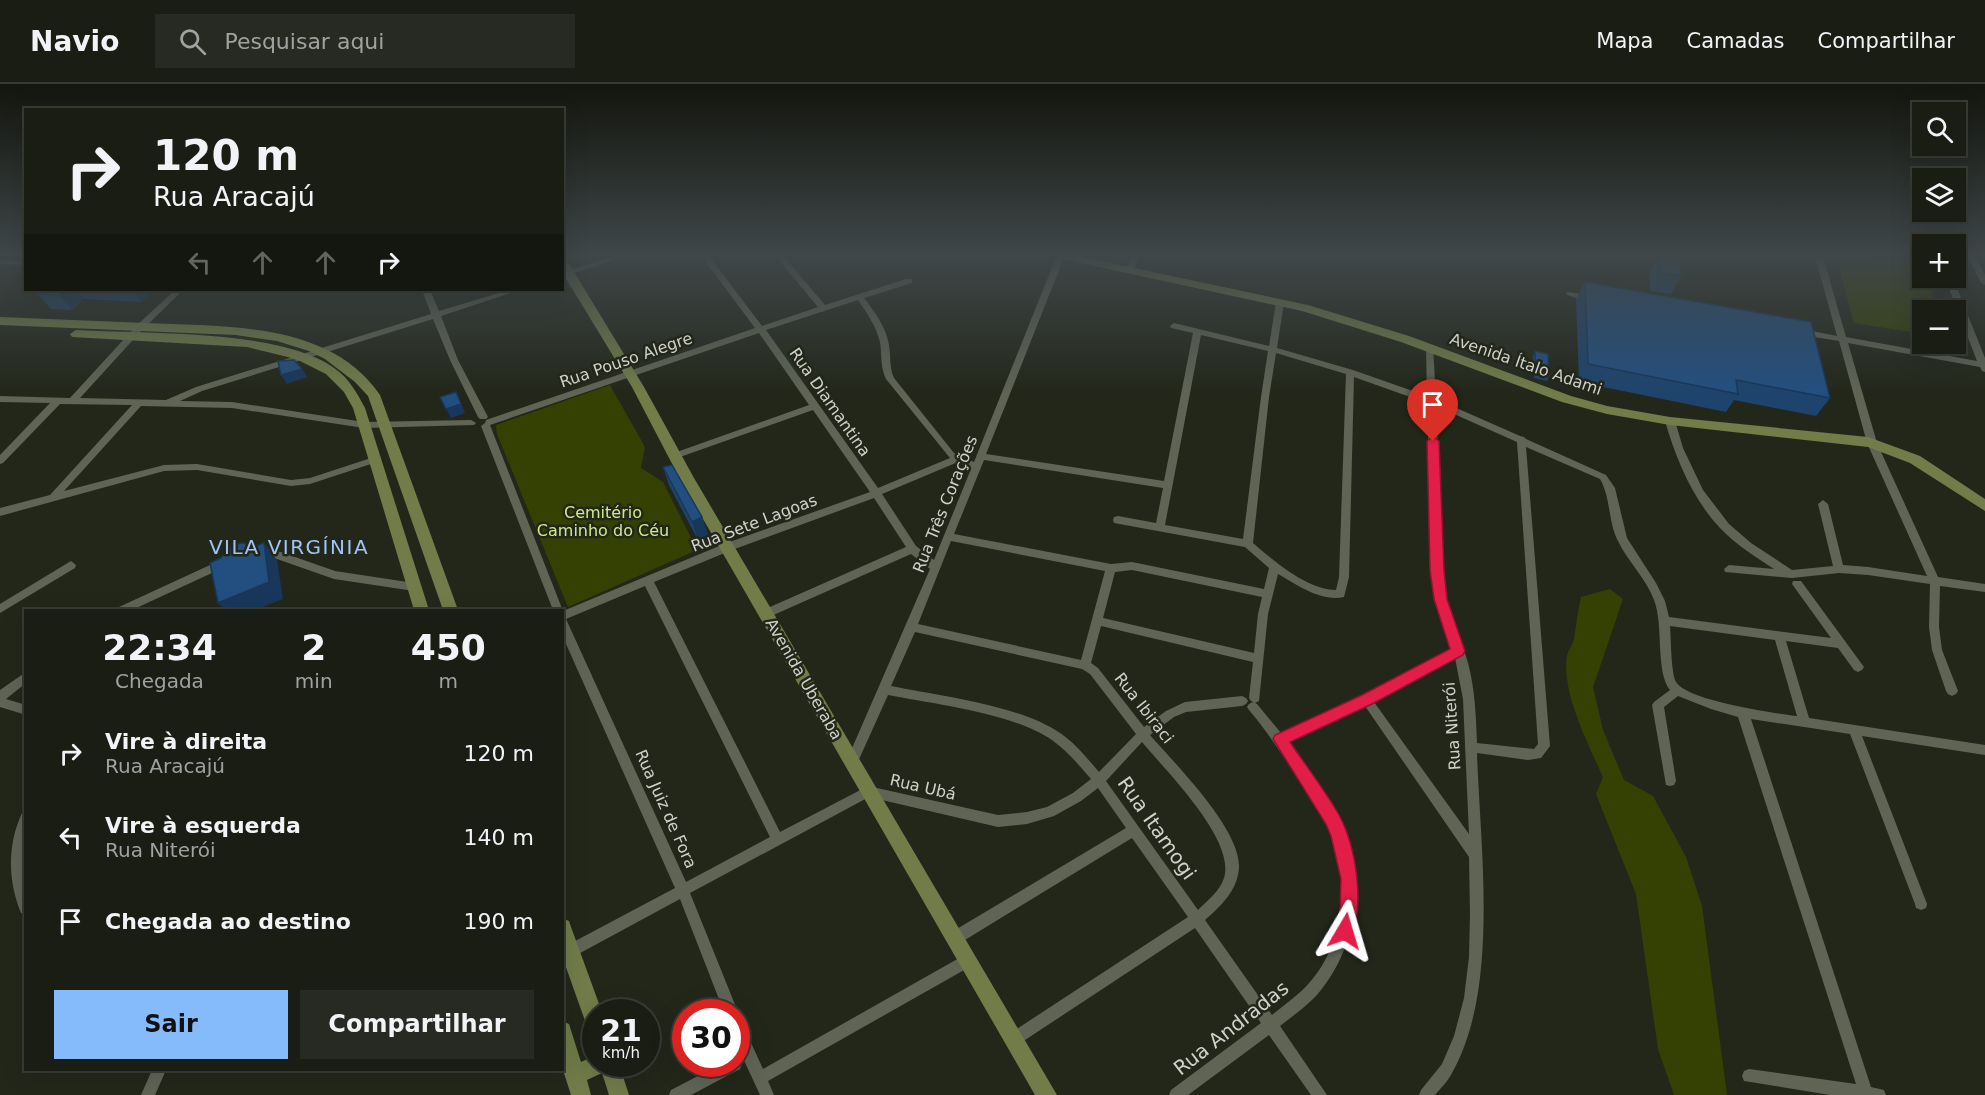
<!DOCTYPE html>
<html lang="pt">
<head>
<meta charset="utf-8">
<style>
	:root { --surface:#1a1d14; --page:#272a22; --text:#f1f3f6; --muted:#9fa2a0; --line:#383b34; --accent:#85bbfb }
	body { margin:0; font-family:"DejaVu Sans",sans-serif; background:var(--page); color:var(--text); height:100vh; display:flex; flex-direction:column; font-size:22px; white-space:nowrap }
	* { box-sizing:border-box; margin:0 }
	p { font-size:20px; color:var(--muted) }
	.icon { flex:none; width:33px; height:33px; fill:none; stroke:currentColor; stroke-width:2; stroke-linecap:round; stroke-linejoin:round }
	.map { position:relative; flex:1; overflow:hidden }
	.side { position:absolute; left:24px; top:525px; width:540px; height:462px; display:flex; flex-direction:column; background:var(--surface); border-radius:0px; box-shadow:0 6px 24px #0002,0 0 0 2px var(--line) }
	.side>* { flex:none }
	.banner { position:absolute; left:24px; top:24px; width:540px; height:183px; border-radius:0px; box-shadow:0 6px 24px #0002,0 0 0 2px var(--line); background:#1a1d14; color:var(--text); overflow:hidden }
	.buttons { position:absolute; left:1912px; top:18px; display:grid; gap:12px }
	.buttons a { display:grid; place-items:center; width:54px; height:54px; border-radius:0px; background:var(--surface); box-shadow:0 6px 24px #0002,0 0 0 2px var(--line); font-size:30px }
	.speed { position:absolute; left:582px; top:915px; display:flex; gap:12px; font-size:30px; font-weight:700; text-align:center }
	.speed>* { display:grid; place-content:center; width:78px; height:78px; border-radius:50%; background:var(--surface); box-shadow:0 6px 24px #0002,0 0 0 2px var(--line); line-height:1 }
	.speed small { font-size:15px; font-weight:400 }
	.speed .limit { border:9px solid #d22; background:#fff; color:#111 }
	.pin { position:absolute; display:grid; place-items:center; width:51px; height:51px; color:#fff; margin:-62px -26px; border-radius:50% 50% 50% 0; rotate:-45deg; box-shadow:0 0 6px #0007 }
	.pin .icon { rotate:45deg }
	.me { position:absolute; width:66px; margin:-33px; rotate:7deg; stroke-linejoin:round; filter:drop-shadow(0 0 4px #0008) }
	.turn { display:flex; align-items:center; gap:21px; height:126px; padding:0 30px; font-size:27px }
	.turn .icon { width:78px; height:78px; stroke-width:2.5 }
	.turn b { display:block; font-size:42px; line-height:51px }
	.lanes { display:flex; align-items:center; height:57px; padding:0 30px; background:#0003; justify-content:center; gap:30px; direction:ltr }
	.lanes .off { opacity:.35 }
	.eta { display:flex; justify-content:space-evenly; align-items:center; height:102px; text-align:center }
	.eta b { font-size:36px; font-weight:700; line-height:42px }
	.button { display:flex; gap:12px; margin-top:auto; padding:12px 30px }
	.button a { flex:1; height:69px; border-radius:0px; background:var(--accent); color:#111; font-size:24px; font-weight:700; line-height:69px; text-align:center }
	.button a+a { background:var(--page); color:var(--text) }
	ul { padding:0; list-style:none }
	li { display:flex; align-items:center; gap:18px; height:84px; padding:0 30px }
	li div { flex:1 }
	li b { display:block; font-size:22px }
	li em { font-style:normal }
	header { display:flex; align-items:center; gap:36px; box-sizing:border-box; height:84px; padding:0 30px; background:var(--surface); border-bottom:2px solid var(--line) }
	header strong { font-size:28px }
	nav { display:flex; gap:33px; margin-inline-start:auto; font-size:21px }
	.search { width:420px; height:54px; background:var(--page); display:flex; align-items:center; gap:15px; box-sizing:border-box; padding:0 21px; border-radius:0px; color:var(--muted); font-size:22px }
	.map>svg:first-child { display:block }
	.green { fill:#354103 }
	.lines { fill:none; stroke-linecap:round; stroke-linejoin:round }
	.street { fill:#606455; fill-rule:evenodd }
	.secondary { fill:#717c49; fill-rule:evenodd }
	.wall { fill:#1e446e }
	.shaded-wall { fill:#18375a }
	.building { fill:#234f80; stroke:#18375a; stroke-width:1.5 }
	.route { fill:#e11d48; stroke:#92132f; stroke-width:1.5 }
	.labels { text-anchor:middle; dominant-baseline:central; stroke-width:5; stroke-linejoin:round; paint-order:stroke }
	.street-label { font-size:16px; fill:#d0d2ca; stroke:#23271a }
	.park-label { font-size:16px; fill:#d1ea89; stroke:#23271a }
	.quarter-label { font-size:20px; letter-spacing:1.5px; fill:#9ec5f5; stroke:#23271a }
	.near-street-label { font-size:20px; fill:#d0d2ca; stroke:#23271a }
</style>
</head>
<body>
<header>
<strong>Navio</strong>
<div class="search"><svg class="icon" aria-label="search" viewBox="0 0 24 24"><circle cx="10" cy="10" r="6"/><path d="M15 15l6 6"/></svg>Pesquisar aqui</div>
<nav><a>Mapa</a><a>Camadas</a><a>Compartilhar</a></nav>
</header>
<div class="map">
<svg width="1985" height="1011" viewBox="0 0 1985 1011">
	<rect width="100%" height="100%" fill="#23271a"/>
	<g class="green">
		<path d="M1835 169 1921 181 1923 194H1926L1938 226H1923V250L1854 239Z"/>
		<path d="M610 301 645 363 641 384 663 398 697 466 568 523 497 350 496 341Z"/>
		<path d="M1610 505 1623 515 1593 603 1603 646 1624 696 1653 712 1686 773 1702 822 1727 1011H1674L1658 965 1636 810 1596 710 1603 693C1589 661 1561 608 1567 572 1568 566 1573 561 1574 555 1576 541 1578 527 1581 513Z"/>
	</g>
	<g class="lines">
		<g class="street">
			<path d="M624 169H635L562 193V188Z"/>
			<path d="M699 169H707L762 242 818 223 773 169H781L825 221 906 195H912V199L864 214C875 228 886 243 889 261 891 272 889 283 894 294L954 369 974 378 1057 171 1062 169 1065 171 986 370 1164 397 1193 249 1171 244 1170 242 1174 239 1269 262 1276 218 1280 215 1284 218 1277 264 1353 286 1427 312 1426 264 1427 262H1433L1436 315 1520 352 1524 353 1526 355 1606 391 1615 404 1627 454 1656 499 1665 517 1669 533 1831 554 1792 500 1793 497H1801L1864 583 1862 586 1858 588 1854 586 1838 564 1786 557 1809 634 1985 661V671L1862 652 1927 820 1926 824 1921 826 1916 824 1915 820 1850 650 1751 635 1871 1003 1884 1006 1886 1011H1830L1744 997 1742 992 1744 987 1749 985 1856 1000 1738 633 1711 625 1678 612 1664 623 1676 697 1674 701 1670 702 1666 701 1652 621 1654 618 1670 606C1655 587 1664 541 1654 516 1646 494 1628 478 1618 457 1608 438 1611 414 1600 395L1526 363 1550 662 1541 674 1528 676 1477 669C1480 764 1500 904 1452 989 1448 997 1441 1004 1435 1011H1419L1421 1006 1442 980 1454 952 1464 914 1469 873 1470 830 1469 773 1365 622 1287 657C1296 671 1306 685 1315 699 1323 710 1332 721 1338 733 1365 789 1360 857 1321 906 1310 920 1294 931 1280 942L1327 1011H1311L1269 951 1188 1011H1169L1171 1006 1261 939 1195 844 1019 960 1014 962 1009 960 1007 955 1009 950 1188 833 1132 754 960 859 955 861 950 859 948 854 950 849 1126 744 1098 704 1081 717 1054 732 1027 740 998 743 869 713 690 809 738 928 736 931V928H724L680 815 571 874 566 876 562 874V864L675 804 562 551V526H553L481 342 485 339 486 336 755 244ZM858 216C867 229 876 242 880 258 882 270 880 283 886 295L950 374 878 404 766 246ZM759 249 809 321 674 369 672 371 674 373H680L813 326 870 408 724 460 563 527 490 341ZM1201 251 1268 267 1261 313 1243 455 1165 441ZM1276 269 1346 290 1339 493 1336 506C1307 506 1274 477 1253 459L1269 313ZM1354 293 1427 319 1433 498 1436 518 1452 565 1363 613 1281 649 1257 620 1253 618 1249 620 1247 623 1249 626C1270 651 1287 678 1305 704 1313 716 1322 726 1328 739 1351 789 1347 856 1310 898 1300 910 1285 920 1272 931L1205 836C1221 822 1238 806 1239 783 1240 744 1175 680 1150 651L1174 633 1186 628 1242 622 1246 620 1248 617 1246 614 1242 612 1185 618 1166 627 1144 643 1098 584 1091 579 1101 542 1253 578 1249 614 1251 617 1255 619 1259 617 1268 530 1278 490C1297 501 1321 518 1344 513L1349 493ZM1436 322 1517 358 1538 660 1534 665 1477 659C1476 632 1475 605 1468 579 1461 553 1447 529 1444 502ZM984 376 1163 404 1156 439 1118 432 1114 433 1113 436 1114 439 1245 463 1269 484 1264 505 1132 478 1111 480 954 450ZM958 378 971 385 934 476 916 462 882 410ZM874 414 906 463 761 527 760 530 761 533H769L911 470 930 485 846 678 848 682 852 683 856 682 888 611C934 620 1013 629 1052 656 1067 667 1079 681 1091 695L1073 709 1047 723 1027 728 998 731 868 702 780 748 654 498 732 466ZM951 457 1105 487 1081 576 918 540ZM1132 486 1262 513 1258 530 1254 569 1103 534 1115 488ZM645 502 770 753 686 798 566 535ZM1670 542 1775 556 1797 632C1773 629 1688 617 1676 598 1671 590 1671 554 1670 542ZM915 548 1082 585 1090 590 1136 650 1099 688C1087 674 1075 659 1060 649 1019 621 940 612 891 602ZM1455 574 1463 615 1469 750 1374 618ZM1142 658C1166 687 1236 756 1224 794 1220 807 1207 817 1198 826L1106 697Z"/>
			<path d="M1132 169H1140L1134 185 1130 187 1126 185Z"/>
			<path d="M1814 169H1822L1846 253 1977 277 1945 194H1953L1985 274V288L1982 287 1980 283 1848 259 1877 359 1938 493 1985 500V508L1940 502 1939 543 1942 566 1958 607 1956 610 1952 612 1948 610 1946 607 1932 566 1929 543 1930 500 1868 491 1839 489 1792 494 1725 488 1724 485 1729 481 1774 485C1756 473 1736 461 1721 445 1693 416 1676 375 1665 337L1670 334 1675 337 1683 364 1703 406 1729 440 1751 459 1792 486 1833 482 1818 420 1823 416 1828 420 1843 481 1868 483 1927 492 1867 359 1839 257 1802 251 1798 248 1802 245 1837 252Z"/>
			<path d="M1966 169H1974L1985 191V201L1981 199Z"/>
			<path d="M0 176 26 177V181L0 180Z"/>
			<path d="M175 206H183L142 246 80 314 166 316 196 303 431 230 422 206H430L439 227 509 206H520L441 232 458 276 488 333 486 335H480L478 333 450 276 433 235 202 307 180 317 232 318 364 338 471 336 476 339 474 341 364 344 232 324 141 322 64 407 164 381 197 380 291 396 310 394 374 373 379 376 377 378 310 400 291 402 197 386 164 387 0 432V424L50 411 132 321 60 320 3 379 0 380V371L50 319 0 318V312L70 314 136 242Z"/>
			<path d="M1567 208 1591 211 1595 213C1589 217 1572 214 1566 210Z"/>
			<path d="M261 465 278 467 335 487 414 499 418 500 419 503 418 506 414 507 334 495 277 475 257 472 256 469Z"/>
			<path d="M223 475 227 476 228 479 227 482 132 526H118L119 523Z"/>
			<path d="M71 477 76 481 75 484 0 529V520Z"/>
			<path d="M26 588V599L6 615 26 621V631L0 623V606Z"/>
			<path d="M26 728 23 779 26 831 21 829C8 797 7 761 22 729Z"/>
			<path d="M968 869 973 871 975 876 973 881 768 997 774 1011H760L736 959V935L741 937 763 985Z"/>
			<path d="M736 973 740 975 742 980 740 985 691 1011H669L671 1006 721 980H736Z"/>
			<path d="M152 986H166L155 1011H141Z"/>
		</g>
		<g class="secondary">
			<path d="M1042 169H1063L1308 221 1409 252 1571 312 1607 322 1670 333 1868 353 1920 372 1985 415V427L1910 379 1868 363 1670 341 1607 330 1562 318 1401 258 1302 227 1048 172Z"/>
			<path d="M562 175 568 178 644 303 694 394 1057 1011H1035L680 395 632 303 562 188Z"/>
			<path d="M0 233C49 235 97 237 146 239 225 243 330 237 380 311L458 526H443L368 312 355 298 325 275 309 267 277 257 236 251 0 241Z"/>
			<path d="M76 246C143 250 280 245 334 284 349 294 357 309 365 324L429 526H414L353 324 344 308 326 290 296 275 247 263 72 253 70 250Z"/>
			<path d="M562 834 569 837 571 843 602 928H596V951L589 948 562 872Z"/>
			<path d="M562 937 569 940 581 978 596 971V980H619L629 1011H609L602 989 587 996 591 1011H571L562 983Z"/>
		</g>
	</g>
	<g class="wall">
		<path d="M1100 169H1121L1119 173Z"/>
		<path d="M1658 172 1681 192 1671 210 1650 207 1649 189Z"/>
		<path d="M1585 198 1830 314 1816 332 1734 316 1726 328 1579 298 1576 215Z"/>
		<path d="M43 206H150L152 208 141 218 83 215 72 226 51 225 38 210Z"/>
		<path d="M1535 267 1549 292 1547 297 1534 294 1533 272Z"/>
		<path d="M663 383 702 433 708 451 698 456 669 401Z"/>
	</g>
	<g class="shaded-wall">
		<path d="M65 206H75L83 215 72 226 59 211Z"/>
		<path d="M132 206H150L152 208 141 218Z"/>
		<path d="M302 285 307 293 287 300 281 291Z"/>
		<path d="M456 308 465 329 451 334 446 325Z"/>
		<path d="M702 433 708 451 698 456 692 438Z"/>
		<path d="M264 459 277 476 283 515 255 526H225L218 519Z"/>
	</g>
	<g class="building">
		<path d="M1667 169 1680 176 1681 192 1660 189 1658 172Z"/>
		<path d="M1585 198 1811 238 1830 314 1736 296 1738 310 1588 280Z"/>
		<path d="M43 206H65L59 211 38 210Z"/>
		<path d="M1535 267 1548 270 1549 292 1536 290Z"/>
		<path d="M294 276 302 285 281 291 278 277Z"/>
		<path d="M456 308 461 320 446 325 440 313Z"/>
		<path d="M672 381 702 433 692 438 663 383Z"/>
		<path d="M242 459 247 460 250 464 264 459 269 498 218 519 210 479 221 474 232 461Z"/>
	</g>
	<linearGradient id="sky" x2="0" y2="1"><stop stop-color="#13150e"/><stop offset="0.55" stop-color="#3f4749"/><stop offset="1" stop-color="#3f4749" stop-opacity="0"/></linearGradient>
	<rect width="1985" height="310" fill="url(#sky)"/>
	<path class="route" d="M1433 352 1439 357 1444 486 1447 515 1465 567 1463 571 1372 620 1290 658C1306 682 1325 706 1339 731 1356 762 1365 821 1351 853L1345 856 1339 853 1337 847 1340 828 1341 795 1331 752 1326 740 1273 655 1275 651 1362 611 1450 565 1434 515 1430 486 1427 357Z"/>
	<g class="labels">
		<g class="street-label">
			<text transform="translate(626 276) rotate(-19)">Rua Pouso Alegre</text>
			<text transform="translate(1526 280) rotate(19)">Avenida Ítalo Adami</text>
			<text transform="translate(830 318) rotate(55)">Rua Diamantina</text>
			<text transform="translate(945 420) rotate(-68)">Rua Três Corações</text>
			<text transform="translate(754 439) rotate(-21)">Rua Sete Lagoas</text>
			<text transform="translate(804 595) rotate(60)">Avenida Uberaba</text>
			<text transform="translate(1144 624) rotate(52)">Rua Ibiraci</text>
			<text transform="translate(1452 642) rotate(-94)">Rua Niterói</text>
			<text transform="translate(923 703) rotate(13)">Rua Ubá</text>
			<text transform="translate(666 725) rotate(66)">Rua Juiz de Fora</text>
		</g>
		<g class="park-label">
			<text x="603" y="428">Cemitério<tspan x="603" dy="18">Caminho do Céu</tspan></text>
		</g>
		<g class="quarter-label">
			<text x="289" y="463">VILA VIRGÍNIA</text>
		</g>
		<g class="near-street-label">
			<text transform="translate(1157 744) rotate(55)">Rua Itamogi</text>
			<text transform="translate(1231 944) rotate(-38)">Rua Andradas</text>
		</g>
	</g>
</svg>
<div class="buttons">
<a><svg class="icon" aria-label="search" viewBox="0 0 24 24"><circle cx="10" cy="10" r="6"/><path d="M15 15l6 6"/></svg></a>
<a><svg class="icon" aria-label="layers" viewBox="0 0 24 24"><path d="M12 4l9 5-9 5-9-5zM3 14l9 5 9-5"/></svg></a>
<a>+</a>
<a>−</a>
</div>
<div class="speed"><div>21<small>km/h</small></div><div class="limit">30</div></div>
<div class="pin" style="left:1433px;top:357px;background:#d93025"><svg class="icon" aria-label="arrive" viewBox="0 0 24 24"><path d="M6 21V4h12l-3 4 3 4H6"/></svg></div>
<svg class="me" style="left:1345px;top:847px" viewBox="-20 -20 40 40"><path d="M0-17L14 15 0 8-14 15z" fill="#e11d48" stroke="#fff" stroke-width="4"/></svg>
<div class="banner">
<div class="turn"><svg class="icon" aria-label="right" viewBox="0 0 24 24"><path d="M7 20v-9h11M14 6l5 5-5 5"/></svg><div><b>120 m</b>Rua Aracajú</div></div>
<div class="lanes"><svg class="icon off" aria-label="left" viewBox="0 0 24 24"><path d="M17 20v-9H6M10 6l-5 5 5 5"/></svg><svg class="icon off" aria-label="ahead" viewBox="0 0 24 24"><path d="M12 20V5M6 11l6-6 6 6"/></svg><svg class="icon off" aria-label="ahead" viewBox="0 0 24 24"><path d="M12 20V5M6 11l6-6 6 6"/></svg><svg class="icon" aria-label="right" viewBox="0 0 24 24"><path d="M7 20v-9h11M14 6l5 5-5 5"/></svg></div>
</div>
<section class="side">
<div class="eta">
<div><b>22:34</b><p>Chegada</p></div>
<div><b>2</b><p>min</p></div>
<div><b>450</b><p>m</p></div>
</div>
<ul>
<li><svg class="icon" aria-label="right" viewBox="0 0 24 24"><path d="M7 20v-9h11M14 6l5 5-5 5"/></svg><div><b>Vire à direita</b><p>Rua Aracajú</p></div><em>120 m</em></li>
<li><svg class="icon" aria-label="left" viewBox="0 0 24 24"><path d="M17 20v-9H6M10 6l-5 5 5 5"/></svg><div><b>Vire à esquerda</b><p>Rua Niterói</p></div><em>140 m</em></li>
<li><svg class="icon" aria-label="arrive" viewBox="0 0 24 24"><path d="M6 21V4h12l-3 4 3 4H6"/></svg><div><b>Chegada ao destino</b></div><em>190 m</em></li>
</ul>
<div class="button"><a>Sair</a><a>Compartilhar</a></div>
</section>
</div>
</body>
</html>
